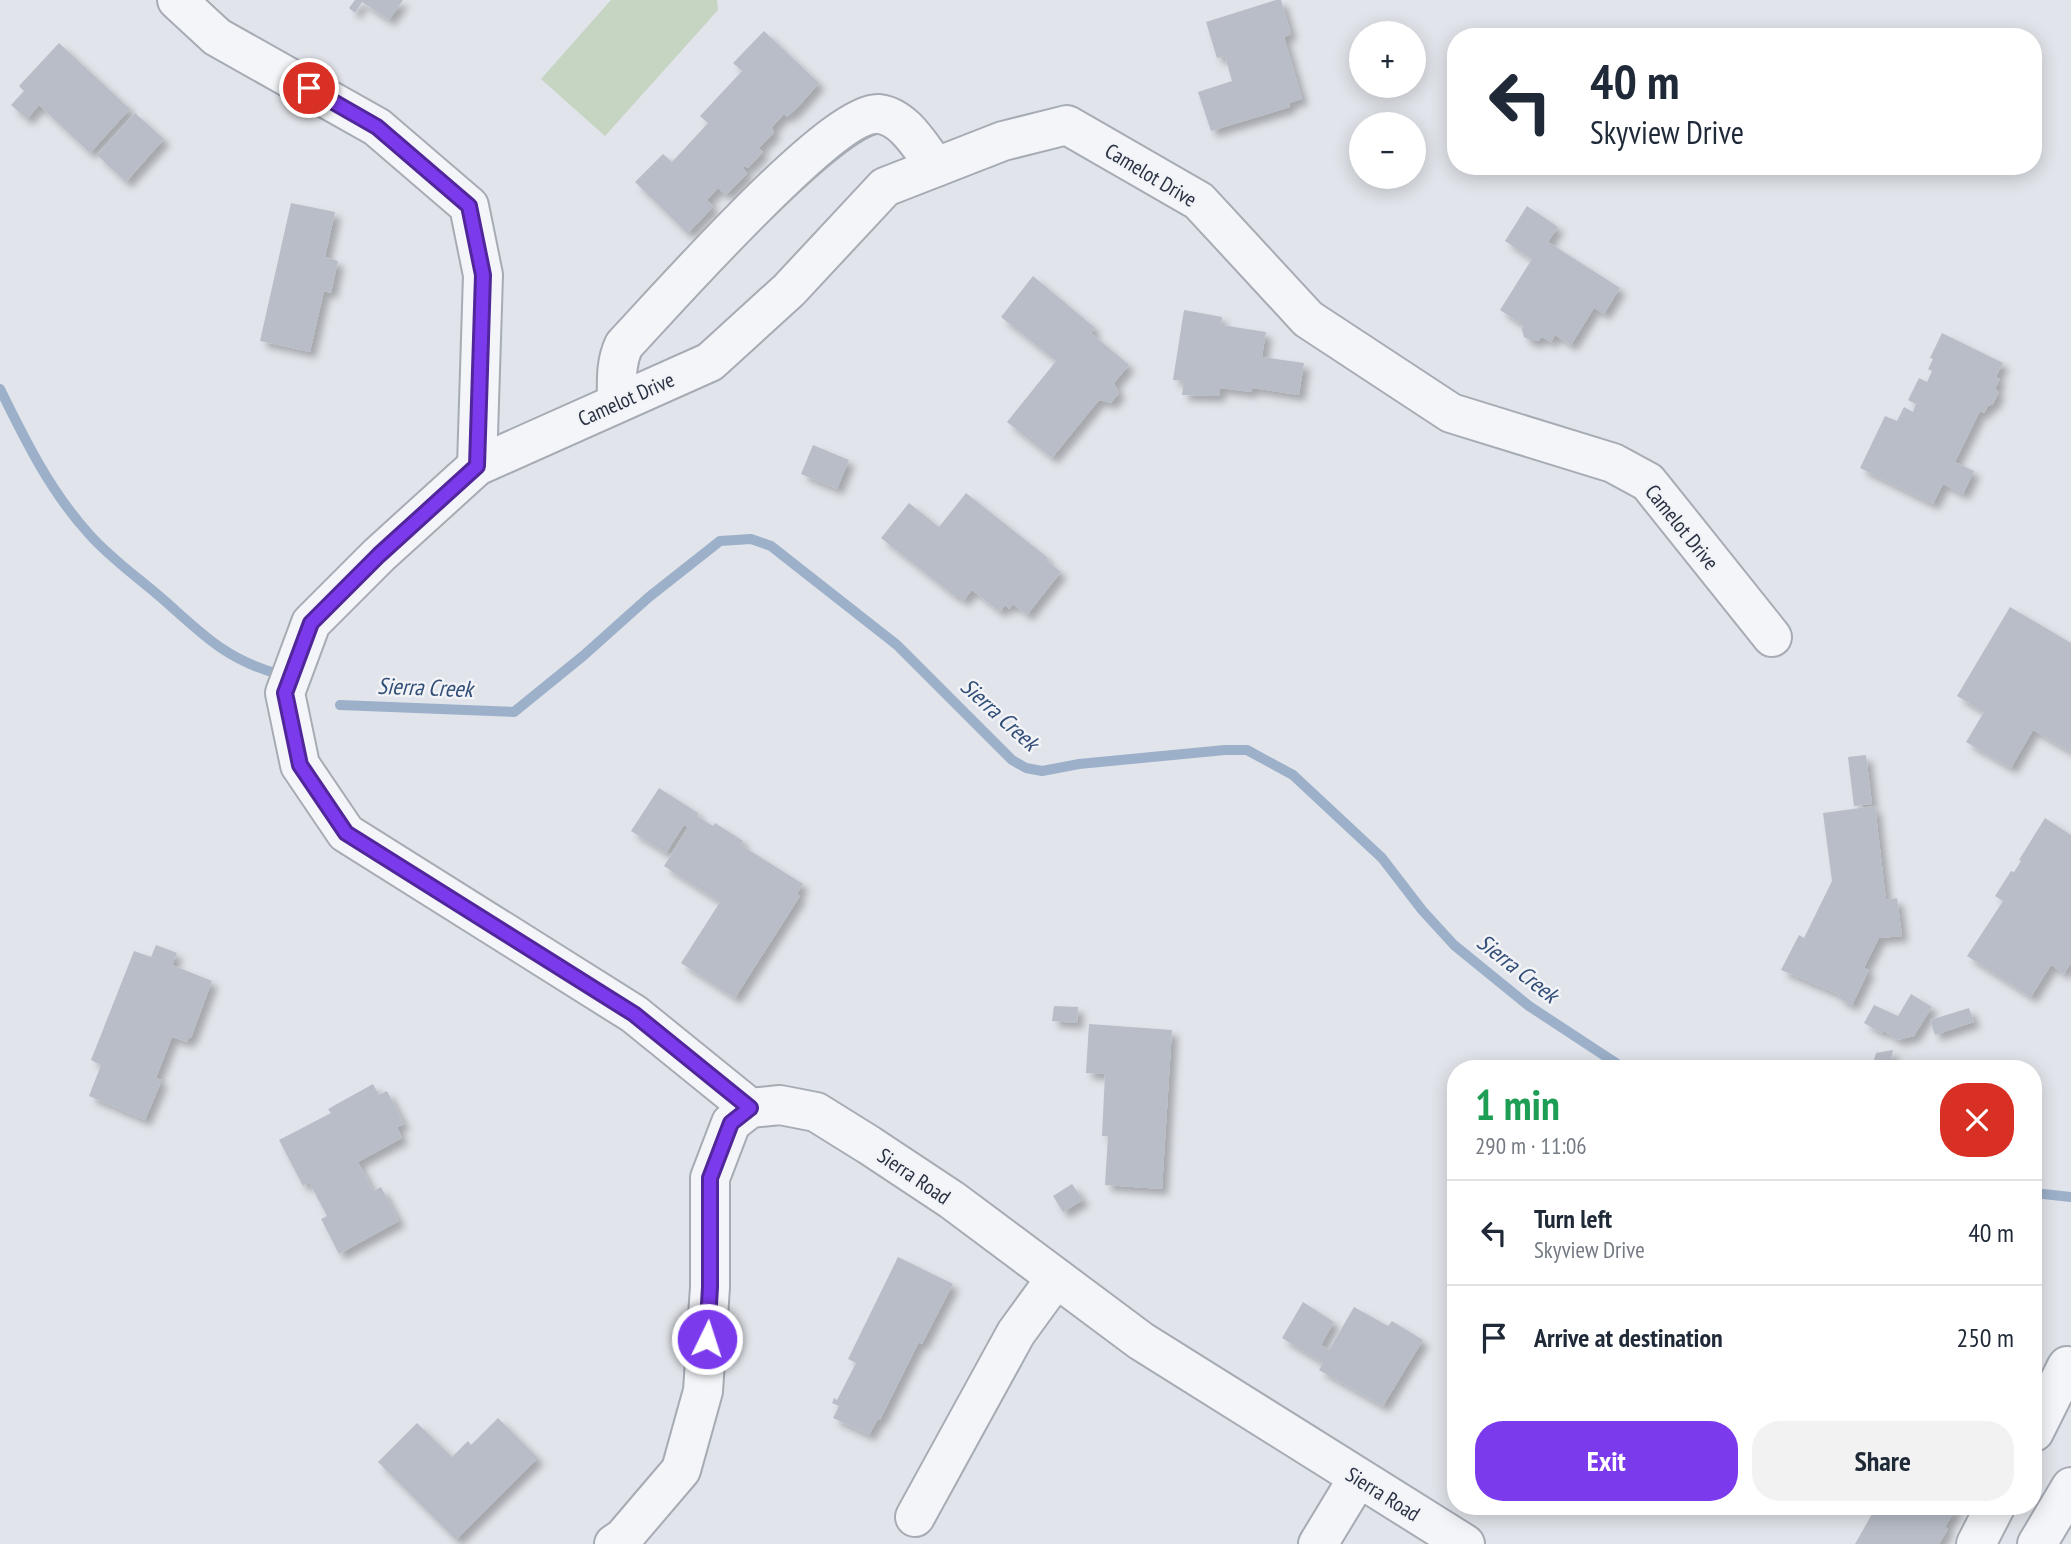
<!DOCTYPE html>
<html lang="en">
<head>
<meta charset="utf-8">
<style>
	:root { --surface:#fff; --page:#f2f2f3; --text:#1f2937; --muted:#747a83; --line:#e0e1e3; --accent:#7c3aed }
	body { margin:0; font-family:"PT Sans Narrow",sans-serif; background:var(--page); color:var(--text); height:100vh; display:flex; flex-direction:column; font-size:26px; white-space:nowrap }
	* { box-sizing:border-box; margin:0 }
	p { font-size:23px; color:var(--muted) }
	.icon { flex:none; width:38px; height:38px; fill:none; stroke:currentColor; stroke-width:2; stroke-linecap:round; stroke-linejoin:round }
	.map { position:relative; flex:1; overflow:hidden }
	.drawer { position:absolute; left:1447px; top:1060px; width:595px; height:455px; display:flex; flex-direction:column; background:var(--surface); border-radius:28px; box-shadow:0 4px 18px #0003 }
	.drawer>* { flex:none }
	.banner { position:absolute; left:1447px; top:28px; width:595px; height:147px; border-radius:28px; box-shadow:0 4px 18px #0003; background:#fff; color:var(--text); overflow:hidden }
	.tools { position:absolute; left:1349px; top:21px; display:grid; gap:14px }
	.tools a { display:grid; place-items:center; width:77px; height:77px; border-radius:50%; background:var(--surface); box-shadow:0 4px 18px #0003; font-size:35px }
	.pin { position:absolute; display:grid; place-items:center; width:60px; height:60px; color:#fff; margin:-30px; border:4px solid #fff; border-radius:50%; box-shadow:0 2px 7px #0007 }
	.me { position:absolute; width:77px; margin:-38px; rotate:4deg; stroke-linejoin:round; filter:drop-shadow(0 0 5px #0008) }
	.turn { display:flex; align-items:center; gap:24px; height:147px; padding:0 28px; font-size:32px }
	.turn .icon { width:91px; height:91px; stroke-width:2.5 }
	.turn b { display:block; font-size:49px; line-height:60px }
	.round { display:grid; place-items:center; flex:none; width:74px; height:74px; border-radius:28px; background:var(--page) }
	.overview { display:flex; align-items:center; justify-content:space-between; height:119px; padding:0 28px }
	h1 { font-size:42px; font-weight:700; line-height:52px; color:#1e9e55 }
	.button { display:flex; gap:14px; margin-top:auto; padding:14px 28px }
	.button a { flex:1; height:80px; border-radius:28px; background:var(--accent); color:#fff; font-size:28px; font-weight:700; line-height:80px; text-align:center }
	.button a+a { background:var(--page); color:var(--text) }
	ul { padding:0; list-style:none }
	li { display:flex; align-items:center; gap:21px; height:105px; padding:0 28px; border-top:2px solid var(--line) }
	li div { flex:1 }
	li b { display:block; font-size:26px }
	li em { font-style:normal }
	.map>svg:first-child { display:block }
	.green { fill:#c6d4c2 }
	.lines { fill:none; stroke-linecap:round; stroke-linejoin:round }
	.stream { stroke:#9cb0ca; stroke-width:10 }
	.building { fill:#b8bdc7; filter:url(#shadow) }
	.minor-casing { stroke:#a6abb4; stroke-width:42 }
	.minor { stroke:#f4f5f8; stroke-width:38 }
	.route-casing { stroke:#51269a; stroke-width:18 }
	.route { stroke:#7c3aed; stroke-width:12 }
	.labels { text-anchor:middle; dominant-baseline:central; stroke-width:5; stroke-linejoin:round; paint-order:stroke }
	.street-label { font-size:21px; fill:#293142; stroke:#f1f3f7 }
	.water-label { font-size:23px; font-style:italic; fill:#324e77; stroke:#f1f3f7 }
</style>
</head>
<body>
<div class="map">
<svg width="2071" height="1544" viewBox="0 0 2071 1544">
	<defs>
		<filter id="shadow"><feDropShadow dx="6" dy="6" stdDeviation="3.5" flood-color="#0004"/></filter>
	</defs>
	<rect width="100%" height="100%" fill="#e1e4ea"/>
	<path class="green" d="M611 0H717L718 10 605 136 541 79Z"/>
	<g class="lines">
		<g class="stream">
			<path d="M0 389C25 440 50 491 89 534 111 559 140 579 165 601 202 634 226 659 275 673"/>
			<path d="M340 705 514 712 583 656 649 597 720 541 751 539 771 546 897 645 1012 760 1026 768 1042 771 1079 764 1225 750H1247L1293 775 1382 858 1422 910 1454 945 1529 1006 1625 1069"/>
			<path d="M2034 1193 2071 1197"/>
		</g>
	</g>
	<g class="building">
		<path d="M355 0H403L389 20 362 2 355 13 349 8Z"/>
		<path d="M1276 0H1281L1291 34 1284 37 1302 99 1289 103 1290 107 1211 131 1198 92 1232 81 1225 56 1217 58 1206 22Z"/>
		<path d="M764 31 819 83 798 107 787 117 784 114 772 127 774 133 759 148 763 152 748 168 745 166 743 168 747 173 745 176 728 193 724 194 718 188 707 200 713 206 712 208 689 232H686L635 182 663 154 672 162 708 123 700 116 742 71 733 63Z"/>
		<path d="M59 43 130 109 90 153 39 105 27 119 11 105 24 91 19 86Z"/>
		<path d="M135 113 164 139 126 182 97 155Z"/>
		<path d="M291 203 335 212 325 257 338 261 331 293 324 291 310 352 260 341Z"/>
		<path d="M1527 206 1558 227 1548 242 1620 288 1604 314 1594 308 1571 345 1555 335 1551 342 1542 337 1538 341H1532L1524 337 1522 330 1523 325 1500 310 1532 259 1505 241Z"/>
		<path d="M1033 276 1095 328 1091 333 1129 365 1114 383 1119 393 1111 403 1099 400 1052 458 1007 422 1056 361 1001 317Z"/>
		<path d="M1184 310 1222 317 1221 325 1266 332 1262 357 1304 363 1299 395 1252 388 1251 392 1220 388 1219 396 1182 395 1184 381 1173 380Z"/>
		<path d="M1942 333 2003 363 1996 377 2000 379 1995 389 1999 392 1993 404 1988 406 1984 413 1980 411 1955 462 1974 471 1963 494 1943 484 1933 504 1860 468 1885 416 1897 421 1904 407 1913 412 1916 404 1908 400 1919 378 1927 382 1932 371 1928 369 1933 359 1930 358Z"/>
		<path d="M813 445 849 460 837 489 801 474Z"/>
		<path d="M966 493 1048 558 1046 560 1061 572 1027 615 1013 604 1009 609 1005 605 1000 612 972 590 963 601 957 595 956 597 881 538 909 503 939 527Z"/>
		<path d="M2010 607 2071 643V752L2033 730 2011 768 1966 742 1984 712 1957 696Z"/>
		<path d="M1866 755 1872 804 1854 806 1848 757Z"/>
		<path d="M659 788 698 813 697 816 713 826 715 823 743 841 741 845 803 884 797 894 800 896 735 998 681 963 720 902 664 866 688 827 684 825 666 853 631 831Z"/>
		<path d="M1875 806 1886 900 1897 898 1902 936 1879 938 1864 968 1869 970 1852 1005 1838 998 1840 995 1781 970 1799 935 1804 938 1832 881 1823 813Z"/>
		<path d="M2045 818 2071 835V963L2064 974 2051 965 2031 997 1967 956 2003 901 1995 896 2011 871 2014 872 2021 861 2019 860Z"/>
		<path d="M156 945 177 953 172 965 212 981 191 1038 189 1037 187 1042 172 1037 156 1078 162 1080 145 1120 89 1096 101 1065 91 1060 134 951 151 957Z"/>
		<path d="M1911 994 1932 1007 1914 1036 1897 1040 1883 1030 1882 1033 1864 1023 1874 1005 1898 1016Z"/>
		<path d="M1054 1006 1078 1007 1077 1023 1052 1021Z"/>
		<path d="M1969 1008 1974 1022 1935 1035 1930 1020Z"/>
		<path d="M1089 1024 1172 1030 1162 1189 1105 1185 1108 1136H1102L1105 1074 1086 1073Z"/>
		<path d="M1893 1050 1889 1069H1857L1860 1065 1872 1067 1876 1053Z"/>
		<path d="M373 1084 379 1095 387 1091 404 1124 397 1127 402 1138 358 1162 373 1191 381 1187 399 1221 339 1254 321 1219 327 1216 309 1182 303 1186 279 1140 331 1113 328 1109Z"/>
		<path d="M1072 1184 1083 1200 1063 1212 1053 1196Z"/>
		<path d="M898 1257 953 1284 922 1344 919 1342 880 1420 878 1419 869 1435 833 1418 839 1406 832 1403 834 1398 837 1400 856 1363 848 1359Z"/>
		<path d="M1303 1302 1334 1322 1321 1345 1329 1350 1354 1307 1388 1326 1392 1321 1423 1340 1383 1406 1319 1370 1323 1363 1282 1338Z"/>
		<path d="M498 1418 538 1458 456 1540 378 1462 417 1423 452 1457 468 1441 471 1445Z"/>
		<path d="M1876 1507H1957L1945 1527 1948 1529 1939 1544H1855Z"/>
	</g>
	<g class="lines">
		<defs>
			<g id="minor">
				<path d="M177 0 217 37 377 127 469 206 483 275 477 466"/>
				<path d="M617 403C617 383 615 364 624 345 662 305 833 110 879 114 905 117 921 148 936 167"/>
				<path d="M750 1108 634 1014 346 833 300 765 285 693 311 623 379 555 477 466 710 362 789 290 885 187 1003 141 1067 125 1199 201 1308 319 1451 413 1613 463 1648 482 1772 637"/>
				<path d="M2034 1432 2067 1366"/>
				<path d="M915 1517 1016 1333 1056 1278"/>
				<path d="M614 1544 623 1538 681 1470 703 1391 710 1287V1178L731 1123 750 1108 780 1105 816 1112 869 1145 952 1200 1141 1341 1465 1544"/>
				<path d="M1318 1544 1358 1478"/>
				<path d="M1976 1544 1995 1507"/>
				<path d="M2037 1544 2071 1487"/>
			</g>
		</defs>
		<use href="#minor" class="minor-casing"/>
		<use href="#minor" class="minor"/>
	</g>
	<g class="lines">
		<defs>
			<path id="route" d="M309 88 377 127 469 206 483 275 477 466 379 555 311 623 285 693 300 765 346 833 634 1014 750 1108 731 1123 710 1178V1287L707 1339"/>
		</defs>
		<use href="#route" class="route-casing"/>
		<use href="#route" class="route"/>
	</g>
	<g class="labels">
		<g class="street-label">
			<text transform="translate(1151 175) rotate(31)">Camelot Drive</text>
			<text transform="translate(626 399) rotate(-24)">Camelot Drive</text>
			<text transform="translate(1682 527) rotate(51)">Camelot Drive</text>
			<text transform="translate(914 1176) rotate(34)">Sierra Road</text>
			<text transform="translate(1383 1494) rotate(32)">Sierra Road</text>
		</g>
		<g class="water-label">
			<text transform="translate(425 687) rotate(2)">Sierra Creek</text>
			<text transform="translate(1000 714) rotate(42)">Sierra Creek</text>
			<text transform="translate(1518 968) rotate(38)">Sierra Creek</text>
		</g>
	</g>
</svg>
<div class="tools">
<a>+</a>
<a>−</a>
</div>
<div class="pin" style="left:309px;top:88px;background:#d93025"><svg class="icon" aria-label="arrive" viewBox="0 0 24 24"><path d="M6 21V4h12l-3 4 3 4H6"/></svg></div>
<svg class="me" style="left:707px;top:1339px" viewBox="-20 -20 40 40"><circle r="17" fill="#7c3aed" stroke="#fff" stroke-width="3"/><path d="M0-11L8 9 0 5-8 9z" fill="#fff"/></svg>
<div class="banner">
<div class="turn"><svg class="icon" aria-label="left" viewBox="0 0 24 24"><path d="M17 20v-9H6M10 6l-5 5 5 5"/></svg><div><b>40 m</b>Skyview Drive</div></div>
</div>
<section class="drawer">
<div class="overview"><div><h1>1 min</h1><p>290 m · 11:06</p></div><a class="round" style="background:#d93025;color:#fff"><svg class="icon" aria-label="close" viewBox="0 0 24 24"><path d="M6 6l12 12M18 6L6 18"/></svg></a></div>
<ul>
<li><svg class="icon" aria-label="left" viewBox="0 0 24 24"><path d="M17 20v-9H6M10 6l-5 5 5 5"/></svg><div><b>Turn left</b><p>Skyview Drive</p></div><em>40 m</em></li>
<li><svg class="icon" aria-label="arrive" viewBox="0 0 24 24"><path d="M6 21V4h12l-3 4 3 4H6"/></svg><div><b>Arrive at destination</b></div><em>250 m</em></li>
</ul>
<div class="button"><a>Exit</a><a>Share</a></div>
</section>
</div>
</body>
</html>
